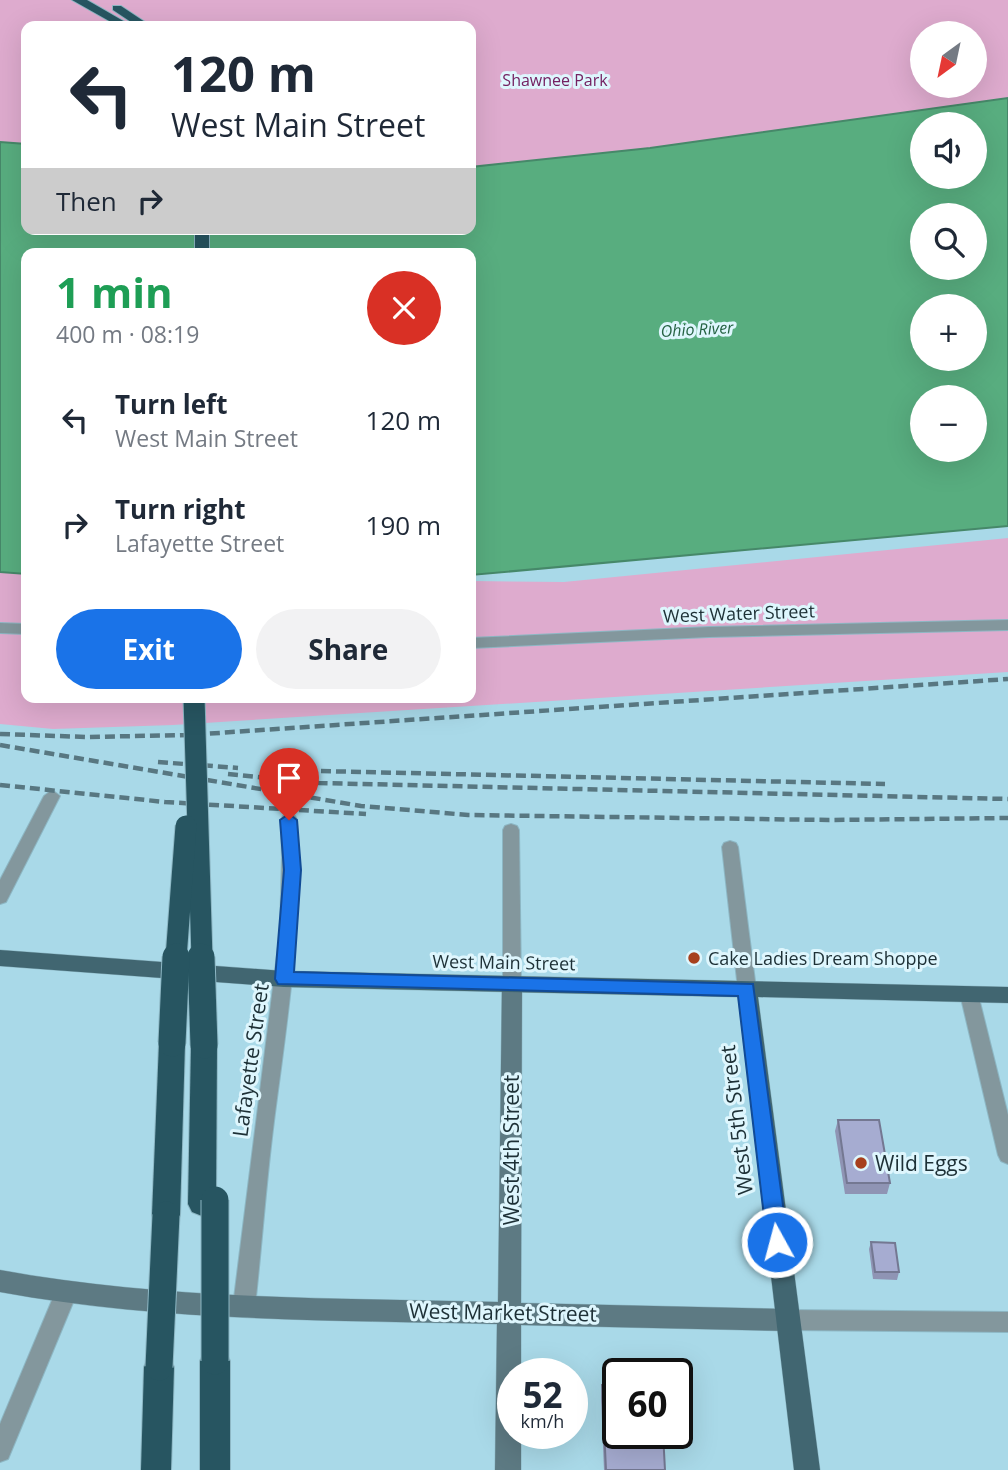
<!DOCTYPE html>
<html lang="en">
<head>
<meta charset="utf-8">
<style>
	:root { --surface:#fff; --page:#f2f2f3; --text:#1f2937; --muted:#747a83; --accent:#1a73e8 }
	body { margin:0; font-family:"Open Sans",sans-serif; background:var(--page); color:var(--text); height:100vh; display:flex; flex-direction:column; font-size:26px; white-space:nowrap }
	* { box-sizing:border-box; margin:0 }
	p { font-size:23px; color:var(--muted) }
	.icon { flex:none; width:38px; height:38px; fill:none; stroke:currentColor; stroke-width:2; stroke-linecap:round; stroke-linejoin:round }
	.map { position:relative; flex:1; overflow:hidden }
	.sheet { position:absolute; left:21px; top:248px; width:455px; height:455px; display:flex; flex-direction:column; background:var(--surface); border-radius:14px; box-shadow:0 7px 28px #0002 }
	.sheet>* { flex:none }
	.top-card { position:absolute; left:21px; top:21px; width:455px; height:214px; border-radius:14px; box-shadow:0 7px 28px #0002; background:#fff; color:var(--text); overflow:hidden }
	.needle { width:46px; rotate:213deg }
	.buttons { position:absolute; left:910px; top:21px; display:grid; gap:14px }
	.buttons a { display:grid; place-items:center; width:77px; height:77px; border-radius:50%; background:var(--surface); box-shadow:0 7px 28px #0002; font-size:35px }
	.speed { position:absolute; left:497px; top:1358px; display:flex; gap:14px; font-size:35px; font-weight:700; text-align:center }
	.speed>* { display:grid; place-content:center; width:91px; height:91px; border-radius:50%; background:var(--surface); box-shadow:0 7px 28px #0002; line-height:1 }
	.speed small { font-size:18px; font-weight:400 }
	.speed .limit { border:4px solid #111; border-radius:10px; background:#fff; color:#111 }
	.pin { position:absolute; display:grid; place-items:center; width:60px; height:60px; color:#fff; margin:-72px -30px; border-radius:50% 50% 50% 0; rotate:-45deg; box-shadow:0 0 7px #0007 }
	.pin .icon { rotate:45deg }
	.me { position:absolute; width:77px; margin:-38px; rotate:353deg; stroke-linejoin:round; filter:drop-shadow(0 0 5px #0008) }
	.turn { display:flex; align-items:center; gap:24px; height:147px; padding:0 35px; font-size:32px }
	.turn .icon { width:91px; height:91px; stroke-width:2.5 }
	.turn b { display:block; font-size:49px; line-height:60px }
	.then { display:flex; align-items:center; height:66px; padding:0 35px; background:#0003; gap:14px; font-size:26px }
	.round { display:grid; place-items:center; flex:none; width:74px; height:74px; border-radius:37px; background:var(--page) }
	.summary { display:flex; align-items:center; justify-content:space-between; height:119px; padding:0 35px }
	h1 { font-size:42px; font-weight:700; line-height:52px; color:#1e9e55 }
	.action { display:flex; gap:14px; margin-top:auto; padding:14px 35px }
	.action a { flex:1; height:80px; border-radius:42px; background:var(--accent); color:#fff; font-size:28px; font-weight:700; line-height:80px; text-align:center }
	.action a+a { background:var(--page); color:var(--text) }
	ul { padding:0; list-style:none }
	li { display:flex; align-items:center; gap:21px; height:105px; padding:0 35px }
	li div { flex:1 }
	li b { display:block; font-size:26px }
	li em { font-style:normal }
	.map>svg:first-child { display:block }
	.green { fill:#deabce; fill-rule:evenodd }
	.water { fill:#58ad7f; stroke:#468869; stroke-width:2; fill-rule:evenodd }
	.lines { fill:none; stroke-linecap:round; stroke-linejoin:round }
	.street-casing { stroke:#8db7c4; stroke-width:2 }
	.secondary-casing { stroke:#8db7c4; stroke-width:1 }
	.primary-casing { stroke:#8db7c4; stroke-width:1 }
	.highway-casing { stroke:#8db7c4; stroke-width:2 }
	.street { fill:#83979d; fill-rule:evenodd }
	.secondary { fill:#5d7a83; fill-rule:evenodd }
	.primary { fill:#416671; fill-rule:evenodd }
	.highway { fill:#275561; fill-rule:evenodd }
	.rail { stroke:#587781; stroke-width:4.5; stroke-dasharray:10 5; stroke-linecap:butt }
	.highway-bridge-far1-casing { stroke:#8db7c4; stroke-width:23; stroke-linecap:butt }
	.highway-bridge-casing { stroke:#8db7c4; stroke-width:29; stroke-linecap:butt }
	.highway-bridge-far1 { stroke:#275561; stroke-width:21 }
	.highway-bridge { stroke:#275561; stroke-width:27 }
	.wall { fill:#8f94b4 }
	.building { fill:#a6acd1; stroke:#747892; stroke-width:2 }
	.route { fill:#1a73e8; stroke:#114b97; stroke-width:2 }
	.poi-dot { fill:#a7401d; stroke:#def6fd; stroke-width:2.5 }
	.labels { text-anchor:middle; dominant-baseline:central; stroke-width:6; stroke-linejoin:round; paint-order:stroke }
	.far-park-label { font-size:16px; fill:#742162; stroke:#def6fd }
	.far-water-label { font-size:16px; font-style:italic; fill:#256343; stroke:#def6fd }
	.street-label { font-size:18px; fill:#1d3036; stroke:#def6fd }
	.poi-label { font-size:18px; fill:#1d3036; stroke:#def6fd; text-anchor:start }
	.near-street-label { font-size:21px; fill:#1d3036; stroke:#def6fd }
	.near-poi-label { font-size:21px; fill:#1d3036; stroke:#def6fd; text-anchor:start }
</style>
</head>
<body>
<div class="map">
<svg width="1008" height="1470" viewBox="0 0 1008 1470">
	<rect width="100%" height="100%" fill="#a9d9e8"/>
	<g class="green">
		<path d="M0 0H1008V108L849 131 471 167V26H26V144L0 142ZM922 33H975V86H922Z"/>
		<path d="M1008 538V672L173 725 53 729 0 724V572L26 574V698H471V581L564 582Z"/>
	</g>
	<path class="water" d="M1008 98V526L471 575V254H26V574L0 572V142L26 144V229H471V167L650 148ZM922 124H975V177H922ZM922 215H975V268H922ZM922 306H975V359H922ZM922 397H975V450H922Z"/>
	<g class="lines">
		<defs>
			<g id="street">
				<path d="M1008 620V630L709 637 471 648V638L709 627Z"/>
				<path d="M0 623 26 624V634L0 633Z"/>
				<path d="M52 790 60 796 6 902 0 904V880L44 796Z"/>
				<path d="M289 814 295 816 297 820C303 922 287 1021 274 1121 266 1183 262 1244 255 1306L252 1313 244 1316 236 1313 233 1306 280 931 282 857 281 820 283 816Z"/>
				<path d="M511 824 517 826 519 830 521 984 518 989 512 991 506 989 503 984V830L505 826Z"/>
				<path d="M730 841 736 843 738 847 756 989 753 994 747 996 741 994 738 989 722 847 724 843Z"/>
				<path d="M969 987 975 989 978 994 1008 1115V1164L1001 1161 998 1155 960 994 963 989Z"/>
				<path d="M66 1283 74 1286 77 1293 8 1459 0 1462V1424L58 1286Z"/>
				<path d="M787 1310 1008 1312V1332L787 1330 779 1327 776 1320 779 1313Z"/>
			</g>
			<path id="secondary" d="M512 976 519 978 522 984 521 1303 787 1309 795 1312 799 1320 795 1328 787 1331 521 1325V1374H513V1433H521V1470H495L497 1324C332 1320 163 1322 0 1292V1270C163 1300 332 1298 498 1302L502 984 505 978Z"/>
			<path id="primary" d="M0 950 284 971 1008 987V1003L758 997 820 1470H794L738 997 284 987 0 966Z"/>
			<g id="highway">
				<path d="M72 0H87L132 26H118Z"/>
				<path d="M113 6H121L151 26H137L113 10Z"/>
				<rect x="195" y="229" width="14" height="25"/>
				<path d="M172 1033 181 1036 185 1043 180 1215 176 1224 166 1227 156 1224 152 1215 159 1043 163 1036Z"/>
				<path d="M204 1035 213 1038 217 1045 216 1204 212 1212 202 1216 192 1212 188 1204 191 1045 195 1038Z"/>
				<path d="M215 1347 225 1351 230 1361V1470H200V1361L205 1351Z"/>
				<path d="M159 1353 169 1357 174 1367 171 1470H141L144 1367 149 1357Z"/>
			</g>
		</defs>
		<use href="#street" class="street-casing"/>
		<use href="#secondary" class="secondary-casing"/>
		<use href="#primary" class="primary-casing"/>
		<use href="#highway" class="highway-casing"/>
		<use href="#street" class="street"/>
		<use href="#secondary" class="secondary"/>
		<use href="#primary" class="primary"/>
		<use href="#highway" class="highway"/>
		<g class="rail">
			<path d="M0 734 86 737 189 735 1008 679"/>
			<path d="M0 745 361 806 468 815 829 820 1008 818"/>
			<path d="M158 762 238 768"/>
			<path d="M276 770 885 784"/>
			<path d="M228 774 319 783 1008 799"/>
			<path d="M0 785 165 802 366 814"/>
		</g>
		<defs>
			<g id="highway-bridge-far1">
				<path d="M194 698 202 958"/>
				<path d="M176 958 186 826"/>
			</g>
			<g id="highway-bridge">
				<path d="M201 957 204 1045"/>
				<path d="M172 1043 176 957"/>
				<path d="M215 1200V1361"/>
				<path d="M159 1367 166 1215"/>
			</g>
		</defs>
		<use href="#highway-bridge-far1" class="highway-bridge-far1-casing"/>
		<use href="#highway-bridge" class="highway-bridge-casing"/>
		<use href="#highway-bridge-far1" class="highway-bridge-far1"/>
		<use href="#highway-bridge" class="highway-bridge"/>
	</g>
	<g class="wall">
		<path d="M838 1120 890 1183 887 1194H845L835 1131Z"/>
		<path d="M871 1242 899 1272 897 1280 873 1279 869 1249Z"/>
		<path d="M615 1377 665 1470H604L601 1398 602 1385H615Z"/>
	</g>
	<g class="building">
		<path d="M838 1120H879L890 1183H847Z"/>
		<path d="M871 1242 895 1243 899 1272H875Z"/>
		<path d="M615 1377H618V1433H663L665 1470H606L602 1385H615Z"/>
	</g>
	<path class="route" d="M289 814 297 820 301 870 294 972 753 984 788 1242 785 1248 777 1251 770 1248 767 1242 738 996 278 984 275 979 284 870 280 820Z"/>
	<g class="poi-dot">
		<circle cx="694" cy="958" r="7"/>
		<circle cx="861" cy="1163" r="7"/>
	</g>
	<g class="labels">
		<g class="far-park-label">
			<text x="555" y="80">Shawnee Park</text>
		</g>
		<g class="far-water-label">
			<text transform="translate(697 329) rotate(-3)">Ohio River</text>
		</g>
		<g class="street-label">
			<text transform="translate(739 613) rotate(-2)">West Water Street</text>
			<text transform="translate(504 962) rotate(1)">West Main Street</text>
		</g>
		<g class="poi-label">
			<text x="708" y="958">Cake Ladies Dream Shoppe</text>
		</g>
		<g class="near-street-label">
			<text transform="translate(250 1060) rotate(-82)">Lafayette Street</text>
			<text transform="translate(736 1120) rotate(-97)">West 5th Street</text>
			<text transform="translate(511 1150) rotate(-90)">West 4th Street</text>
			<text transform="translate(503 1312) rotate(1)">West Market Street</text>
		</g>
		<g class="near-poi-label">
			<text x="875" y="1163">Wild Eggs</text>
		</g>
	</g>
</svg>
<div class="buttons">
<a><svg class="needle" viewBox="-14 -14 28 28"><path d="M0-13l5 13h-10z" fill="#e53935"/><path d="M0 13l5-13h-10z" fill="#747a83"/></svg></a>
<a><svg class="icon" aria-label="sound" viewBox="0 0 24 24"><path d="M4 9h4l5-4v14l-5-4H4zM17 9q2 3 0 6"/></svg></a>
<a><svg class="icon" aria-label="search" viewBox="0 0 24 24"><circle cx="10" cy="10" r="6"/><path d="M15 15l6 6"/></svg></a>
<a>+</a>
<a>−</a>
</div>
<div class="speed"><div>52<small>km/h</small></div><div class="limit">60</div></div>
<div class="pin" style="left:289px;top:820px;background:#d93025"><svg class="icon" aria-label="arrive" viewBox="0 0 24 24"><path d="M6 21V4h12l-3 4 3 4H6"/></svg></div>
<svg class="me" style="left:777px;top:1242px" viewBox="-20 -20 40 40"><circle r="17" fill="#1a73e8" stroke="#fff" stroke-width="3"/><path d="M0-11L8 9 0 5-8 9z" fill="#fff"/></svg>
<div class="top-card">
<div class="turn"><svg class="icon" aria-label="left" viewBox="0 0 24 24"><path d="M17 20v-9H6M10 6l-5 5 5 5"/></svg><div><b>120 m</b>West Main Street</div></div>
<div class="then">Then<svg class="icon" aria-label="right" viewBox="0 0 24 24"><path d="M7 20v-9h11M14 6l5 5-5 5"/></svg></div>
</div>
<section class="sheet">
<div class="summary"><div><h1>1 min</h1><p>400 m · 08:19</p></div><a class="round" style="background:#d93025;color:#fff"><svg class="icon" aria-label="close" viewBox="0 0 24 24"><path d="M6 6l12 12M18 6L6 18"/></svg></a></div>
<ul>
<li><svg class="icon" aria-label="left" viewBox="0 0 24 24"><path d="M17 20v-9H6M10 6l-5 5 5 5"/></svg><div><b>Turn left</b><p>West Main Street</p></div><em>120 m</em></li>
<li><svg class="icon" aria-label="right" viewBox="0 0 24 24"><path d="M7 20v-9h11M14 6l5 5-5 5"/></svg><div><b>Turn right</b><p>Lafayette Street</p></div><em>190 m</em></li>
</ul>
<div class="action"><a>Exit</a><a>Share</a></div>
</section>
</div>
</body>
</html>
